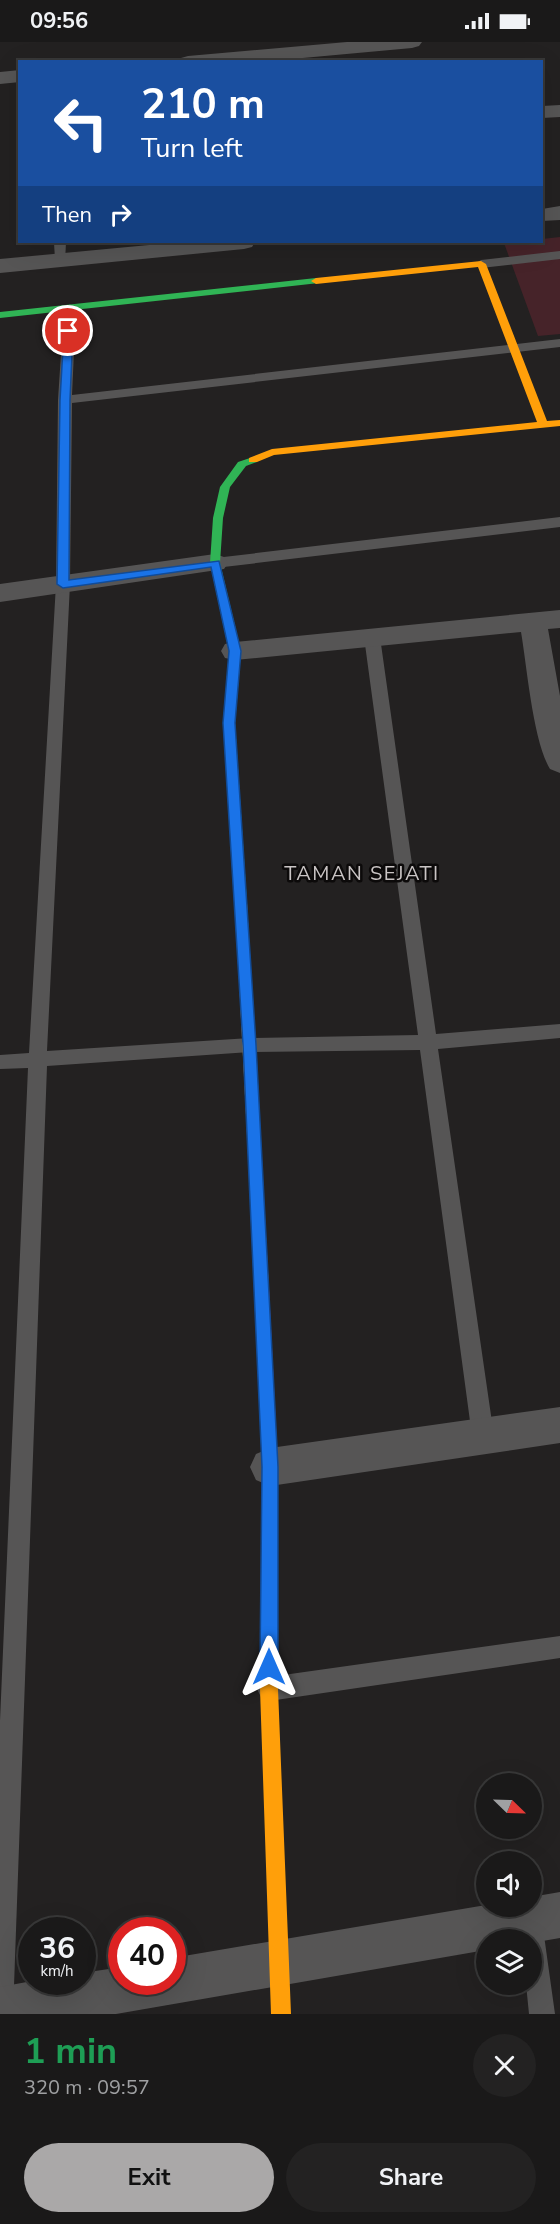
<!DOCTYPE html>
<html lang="en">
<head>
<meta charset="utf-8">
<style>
	:root { --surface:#1a1919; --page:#232222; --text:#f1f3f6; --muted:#9fa0a2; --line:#383838; --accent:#aaa8a8 }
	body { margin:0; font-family:"Nunito Sans",sans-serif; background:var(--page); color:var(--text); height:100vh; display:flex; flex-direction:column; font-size:22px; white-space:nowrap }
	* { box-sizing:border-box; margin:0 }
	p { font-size:20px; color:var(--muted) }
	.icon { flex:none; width:33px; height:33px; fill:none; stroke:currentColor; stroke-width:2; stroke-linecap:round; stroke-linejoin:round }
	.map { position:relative; height:1972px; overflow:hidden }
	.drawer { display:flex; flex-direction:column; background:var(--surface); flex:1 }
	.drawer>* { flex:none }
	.hud { position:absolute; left:18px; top:18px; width:525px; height:183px; border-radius:0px; box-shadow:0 6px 24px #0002,0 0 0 2px var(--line); background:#1a4fa0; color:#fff; overflow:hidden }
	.needle { width:39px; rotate:113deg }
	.fabs { position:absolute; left:476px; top:1731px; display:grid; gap:12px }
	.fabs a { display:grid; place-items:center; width:66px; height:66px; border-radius:50%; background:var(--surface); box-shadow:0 6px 24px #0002,0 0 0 2px var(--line); font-size:30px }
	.speed { position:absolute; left:18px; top:1875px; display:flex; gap:12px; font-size:30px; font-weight:700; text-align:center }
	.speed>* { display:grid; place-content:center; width:78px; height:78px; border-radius:50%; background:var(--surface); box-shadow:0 6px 24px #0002,0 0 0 2px var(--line); line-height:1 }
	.speed small { font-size:15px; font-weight:400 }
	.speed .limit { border:9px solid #d22; background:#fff; color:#111 }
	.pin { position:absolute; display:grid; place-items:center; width:51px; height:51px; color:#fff; margin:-26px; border:3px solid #fff; border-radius:50%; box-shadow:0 2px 6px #0007 }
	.me { position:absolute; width:66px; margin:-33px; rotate:0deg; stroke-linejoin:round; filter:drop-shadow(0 0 4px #0008) }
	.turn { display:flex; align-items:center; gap:21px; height:126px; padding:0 24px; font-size:27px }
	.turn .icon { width:78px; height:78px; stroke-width:2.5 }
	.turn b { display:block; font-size:42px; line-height:51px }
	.then { display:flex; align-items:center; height:57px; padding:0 24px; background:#0003; gap:12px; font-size:22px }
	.round { display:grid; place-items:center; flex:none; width:63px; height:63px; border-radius:32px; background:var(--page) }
	.overview { display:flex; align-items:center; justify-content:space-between; height:102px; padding:0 24px }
	h1 { font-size:36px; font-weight:700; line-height:45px; color:#1e9e55 }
	.cta { display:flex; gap:12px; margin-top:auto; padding:12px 24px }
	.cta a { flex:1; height:69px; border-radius:36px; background:var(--accent); color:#111; font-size:24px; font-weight:700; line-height:69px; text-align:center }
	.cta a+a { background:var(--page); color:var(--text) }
	.status { display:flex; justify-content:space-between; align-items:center; height:42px; padding:0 30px; background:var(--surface); direction:ltr }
	.status svg { height:16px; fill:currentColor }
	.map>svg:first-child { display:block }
	.green { fill:#462329 }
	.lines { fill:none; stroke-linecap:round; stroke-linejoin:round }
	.lane { fill:#565555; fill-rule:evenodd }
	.street { fill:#565555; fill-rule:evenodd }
	.fast { fill:#30b455; fill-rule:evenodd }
	.slow { fill:#ff9f0a; fill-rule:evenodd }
	.jam { fill:#e5322d; fill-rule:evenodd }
	.route { fill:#1a73e8; stroke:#114b97; stroke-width:1.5 }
	.labels { text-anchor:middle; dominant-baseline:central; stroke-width:5; stroke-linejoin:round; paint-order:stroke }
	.neighbourhood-label { font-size:20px; letter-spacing:1.5px; fill:#cac5c5; stroke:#0c0a0a }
</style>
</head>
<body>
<div class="status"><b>09:56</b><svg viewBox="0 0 49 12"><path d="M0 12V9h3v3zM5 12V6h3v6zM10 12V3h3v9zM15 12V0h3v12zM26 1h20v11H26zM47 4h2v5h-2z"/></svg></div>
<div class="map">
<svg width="560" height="1972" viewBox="0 0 560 1972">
	<rect width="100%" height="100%" fill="#232121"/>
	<path class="green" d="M560 195V292L538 294 504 201 542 200V197Z"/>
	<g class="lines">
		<g class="lane">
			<path d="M54 200H66L65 221 61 222 55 218Z"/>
			<path d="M560 209V217L481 226 475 222 481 218Z"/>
			<path d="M70 262 76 266 72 353 560 297V305L72 361 70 542 47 1009 250 996 418 993 364 595 372 590 380 595 436 992 560 982V996L438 1007 494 1394 490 1401 483 1404 476 1401 472 1394 420 1008 250 1010 47 1024 13 1972H0V1679L28 1026 0 1027V1013L29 1011 56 542 58 358 64 266Z"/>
			<path d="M560 475V485L215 526 208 521 215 516Z"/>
			<path d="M560 1594V1616L269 1659 261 1655 257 1647 261 1639 269 1635Z"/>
			<path d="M530 1867 539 1870 542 1879 555 1972H529L526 1942H531V1898H520L518 1879 521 1870Z"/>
		</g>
		<g class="street">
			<path d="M347 0H422L419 4 412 6 259 20H179L181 16 188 14Z"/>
			<path d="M20 28V40L0 42V30Z"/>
			<path d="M560 63V75L542 76V64Z"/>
			<path d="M560 164V178L542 179V167Z"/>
			<path d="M181 200H255L252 205 244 207 0 231V217Z"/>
			<path d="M215 512 224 515 228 521 224 527 0 560V542Z"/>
			<path d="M560 568V586L548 587 560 654V731L550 727C533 699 527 625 521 590L235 618 225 616 221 609 225 602 235 600Z"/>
			<path d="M560 1365V1401L270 1444 256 1438 250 1425 256 1412 270 1406Z"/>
			<path d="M560 1850V1896L531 1901V1898H486V1908L116 1972H0V1945L32 1939 82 1940V1931L122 1925V1940H172V1916L486 1863 531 1864V1855Z"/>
		</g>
		<g class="fast">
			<path d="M316 236 321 239 319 241 0 276V270Z"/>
			<path d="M253 415 257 416V420L246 424 230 445 223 476 220 521 241 609 235 681 247 861 241 866 235 861 223 681 229 609 210 521 213 476 220 445 238 420Z"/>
		</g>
		<g class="slow">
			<path d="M481 219 486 222 547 379 560 378V384L274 413 257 420H249V416L272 407 537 380 478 225 316 242 311 239 316 236Z"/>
			<path d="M241 856 247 861 269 1247 267 1252 262 1254 257 1252 255 1247 235 861Z"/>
			<path d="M270 1478 276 1480 278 1486V1647L291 1972H271L260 1647 262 1486 264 1480Z"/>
		</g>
		<path class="jam" d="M262 1240 267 1242 269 1247 278 1425V1486L276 1492 270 1494 264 1492 262 1486V1425L255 1247 257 1242Z"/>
	</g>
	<path class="route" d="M68 286 73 289 70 358 69 538 219 519 241 609 235 681 256 1003 278 1425V1625L275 1631 269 1633 263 1631 260 1625 262 1425 243 1003 223 681 229 609 211 525 63 546 57 542 60 358 64 289Z"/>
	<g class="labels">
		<g class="neighbourhood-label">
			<text x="362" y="831">TAMAN SEJATI</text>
		</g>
	</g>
</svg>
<div class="fabs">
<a><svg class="needle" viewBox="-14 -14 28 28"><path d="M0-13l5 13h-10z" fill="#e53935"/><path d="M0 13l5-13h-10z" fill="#9fa0a2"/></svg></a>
<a><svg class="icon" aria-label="sound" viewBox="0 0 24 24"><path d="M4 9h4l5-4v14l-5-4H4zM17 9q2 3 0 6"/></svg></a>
<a><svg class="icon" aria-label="layers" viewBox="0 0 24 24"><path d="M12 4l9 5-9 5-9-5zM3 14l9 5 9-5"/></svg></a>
</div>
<div class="speed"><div>36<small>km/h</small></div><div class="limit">40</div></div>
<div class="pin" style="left:68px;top:289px;background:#d93025"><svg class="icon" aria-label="arrive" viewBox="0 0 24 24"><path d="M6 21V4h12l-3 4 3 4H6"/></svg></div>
<svg class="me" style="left:269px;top:1625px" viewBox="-20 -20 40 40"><path d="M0-17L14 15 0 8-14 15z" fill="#1a73e8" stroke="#fff" stroke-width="4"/></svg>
<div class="hud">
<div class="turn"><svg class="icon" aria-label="left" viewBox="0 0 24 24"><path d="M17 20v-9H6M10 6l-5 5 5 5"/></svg><div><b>210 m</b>Turn left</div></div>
<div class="then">Then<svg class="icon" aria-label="right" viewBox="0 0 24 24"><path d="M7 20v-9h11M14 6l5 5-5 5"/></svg></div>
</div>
</div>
<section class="drawer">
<div class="overview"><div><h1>1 min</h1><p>320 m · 09:57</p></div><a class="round"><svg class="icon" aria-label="close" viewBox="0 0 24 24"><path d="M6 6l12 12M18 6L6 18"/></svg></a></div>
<div class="cta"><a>Exit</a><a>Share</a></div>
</section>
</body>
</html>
